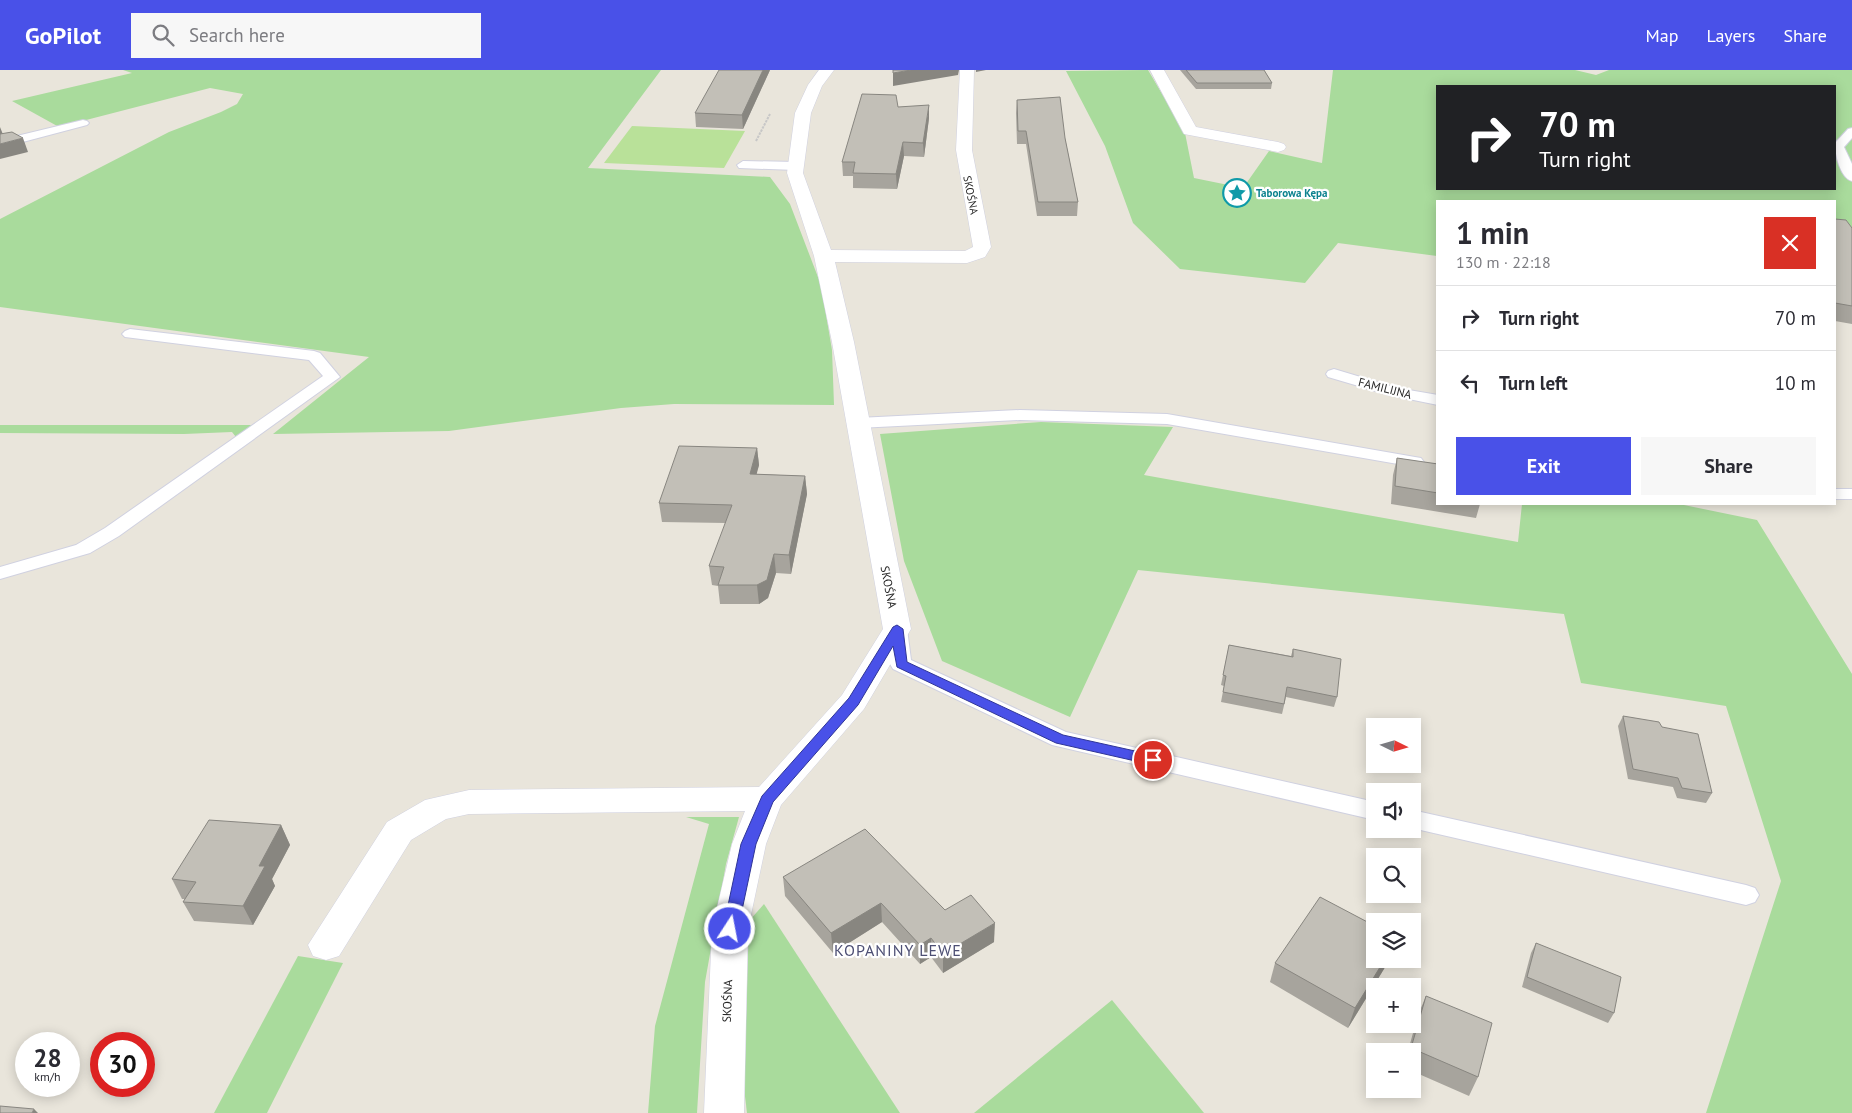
<!DOCTYPE html>
<html lang="en">
<head>
<meta charset="utf-8">
<style>
	:root { --surface:#fff; --page:#f7f7f7; --text:#2b2b33; --muted:#7c7c81; --line:#e1e1e2; --accent:#4951e8 }
	body { margin:0; font-family:"PT Sans",sans-serif; background:var(--page); color:var(--text); height:100vh; display:flex; flex-direction:column; font-size:19px; white-space:nowrap }
	* { box-sizing:border-box; margin:0 }
	p { font-size:16px; color:var(--muted) }
	.icon { flex:none; width:28px; height:28px; fill:none; stroke:currentColor; stroke-width:2; stroke-linecap:round; stroke-linejoin:round }
	.map { position:relative; flex:1; overflow:hidden }
	.sheet { position:absolute; left:1436px; top:130px; width:400px; height:305px; display:flex; flex-direction:column; background:var(--surface); border-radius:0px; box-shadow:0 2px 12px #0003 }
	.sheet>* { flex:none }
	.banner { position:absolute; left:1436px; top:15px; width:400px; height:105px; border-radius:0px; box-shadow:0 2px 12px #0003; background:#202124; color:#fff; overflow:hidden }
	.needle { width:32px; rotate:95deg }
	.buttons { position:absolute; left:1366px; top:648px; display:grid; gap:10px }
	.buttons a { display:grid; place-items:center; width:55px; height:55px; border-radius:0px; background:var(--surface); box-shadow:0 2px 12px #0003; font-size:25px }
	.speed { position:absolute; left:15px; top:962px; display:flex; gap:10px; font-size:25px; font-weight:700; text-align:center }
	.speed>* { display:grid; place-content:center; width:65px; height:65px; border-radius:50%; background:var(--surface); box-shadow:0 2px 12px #0003; line-height:1 }
	.speed small { font-size:12px; font-weight:400 }
	.speed .limit { border:8px solid #d22; background:#fff; color:#111 }
	.pin { position:absolute; display:grid; place-items:center; width:42px; height:42px; color:#fff; margin:-21px; border:2px solid #fff; border-radius:50%; box-shadow:0 1px 5px #0007 }
	.me { position:absolute; width:55px; margin:-28px; rotate:11deg; stroke-linejoin:round; filter:drop-shadow(0 0 4px #0008) }
	.turn { display:flex; align-items:center; gap:18px; height:105px; padding:0 20px; font-size:22px }
	.turn .icon { width:65px; height:65px; stroke-width:2.5 }
	.turn b { display:block; font-size:35px; line-height:42px }
	.round { display:grid; place-items:center; flex:none; width:52px; height:52px; border-radius:0px; background:var(--page) }
	.headline { display:flex; align-items:center; justify-content:space-between; height:85px; padding:0 20px }
	h1 { font-size:30px; font-weight:600; line-height:38px }
	.button { display:flex; gap:10px; margin-top:auto; padding:10px 20px }
	.button a { flex:1; height:58px; border-radius:0px; background:var(--accent); color:#fff; font-size:20px; font-weight:600; line-height:58px; text-align:center }
	.button a+a { background:var(--page); color:var(--text) }
	ul { padding:0; list-style:none }
	li { display:flex; align-items:center; gap:15px; height:65px; padding:0 20px; border-top:1px solid var(--line) }
	li div { flex:1 }
	li b { display:block; font-size:19px }
	li em { font-style:normal }
	header { display:flex; align-items:center; gap:30px; box-sizing:border-box; height:70px; padding:0 25px; background:var(--accent); color:#fff }
	header strong { font-size:24px }
	nav { display:flex; gap:28px; margin-inline-start:auto; font-size:18px }
	.search { width:350px; height:45px; background:var(--page); display:flex; align-items:center; gap:12px; box-sizing:border-box; padding:0 18px; border-radius:0px; color:var(--muted); font-size:19px }
	.map>svg:first-child { display:block }
	.green { fill:#a9db9c; fill-rule:evenodd }
	.pitch { fill:#b9e199 }
	.lines { fill:none; stroke-linecap:round; stroke-linejoin:round }
	.lane-casing { stroke:#d0d1e0; stroke-width:2 }
	.street-casing { stroke:#d0d1e0; stroke-width:1 }
	.path { stroke:#c7c7c7; stroke-width:2; stroke-dasharray:2.5 1; stroke-linecap:butt }
	.lane { fill:#fff; fill-rule:evenodd }
	.street { fill:#fff; fill-rule:evenodd }
	.wall { fill:#a7a49d }
	.shaded-wall { fill:#888680 }
	.building { fill:#c2bfb7; stroke:#888680 }
	.route { fill:#4951e8; stroke:#2f3597 }
	.labels { text-anchor:middle; dominant-baseline:central; stroke-width:4.5; stroke-linejoin:round; paint-order:stroke }
	.far-culture-label { font-size:11px; font-weight:bold; fill:#0d838f; stroke:#fff; text-anchor:start }
	.far-street-label { font-size:11px; fill:#282828; stroke:#fff }
	.street-label { font-size:12px; fill:#282828; stroke:#fff }
	.near-neighbourhood-label { font-size:16px; letter-spacing:1px; fill:#4d4f74; stroke:#fff }
</style>
</head>
<body>
<header>
<strong>GoPilot</strong>
<div class="search"><svg class="icon" aria-label="search" viewBox="0 0 24 24"><circle cx="10" cy="10" r="6"/><path d="M15 15l6 6"/></svg>Search here</div>
<nav><a>Map</a><a>Layers</a><a>Share</a></nav>
</header>
<div class="map">
<svg width="1852" height="1043" viewBox="0 0 1852 1043">
	<rect width="100%" height="100%" fill="#e9e5db"/>
	<g class="green">
		<path d="M123 0H661L588 98 770 107 790 134 821 215 832 280 834 335 674 334 621 338 449 361 273 364 369 287 0 237V149L169 62 221 42 237 34 243 24 210 18 59 57 12 31 132 3Z"/>
		<path d="M1148 0 1185 63 1194 108 1243 118 1269 81 1322 93 1333 0H1575L1596 5 1609 0H1852V158L1835 157V131H1438L1437 186 1338 173 1305 213 1180 199 1133 153 1105 76 1066 1ZM1438 16H1835V119H1438Z"/>
		<path d="M1041 352 1173 357 1144 405 1518 472 1522 434H1679L1757 450 1852 604V1043H1706L1781 811 1726 636 1581 613 1564 544 1138 500 1070 647 942 591 904 491 880 364Z"/>
		<path d="M0 355H252L236 367 232 362 184 364 0 363Z"/>
		<path d="M686 747H739L726 794 705 912 697 1043H648L655 956 709 754Z"/>
		<path d="M764 834 900 1043H747L744 1018 749 851Z"/>
		<path d="M298 886 343 893 267 1043H214Z"/>
		<path d="M1112 930 1204 1043H974Z"/>
	</g>
	<path class="pitch" d="M632 56 745 61 724 98 604 93Z"/>
	<g class="lines">
		<defs>
			<g id="lane">
				<path d="M83 50 87 51 89 53 87 55 0 78V70Z"/>
				<path d="M1852 58V68L1844 77 1852 94V111C1840 108 1835 84 1835 73L1848 59Z"/>
				<path d="M743 91 796 92 802 96 796 100 739 98 737 95Z"/>
				<path d="M130 259 314 281 320 283 340 307 119 466 90 483 0 509V497L76 475 105 458 323 306 309 290 125 267 122 264 125 261Z"/>
				<path d="M1334 299 1397 318 1438 325V335L1389 325 1328 307 1326 304 1328 301Z"/>
				<path d="M1020 340 1167 344 1415 387 1421 388 1424 392 1421 396 1415 397 1167 354 1020 350 858 358 852 357 850 353 852 349 858 348Z"/>
				<rect x="1835" y="419" width="17" height="10"/>
				<path d="M897 552 904 554 907 559 911 590 1066 662 1375 732V750L1052 675 893 599 890 594 887 559 890 554Z"/>
				<path d="M1412 740 1746 815 1755 818 1759 825 1755 832 1746 835 1412 758Z"/>
			</g>
			<g id="street">
				<path d="M819 0H834L822 16 811 43 803 103 831 180 965 181 973 177 956 80 960 0H974L972 80 991 177 985 187 967 193 835 192 854 272 911 559 864 639 781 735 766 774 748 859 744 1043H704L712 859 732 774 745 741 469 744 446 749 411 770 339 886 326 890 313 886 308 875 387 752 425 730 469 720 759 717 842 625 883 559 832 272 814 186 787 103 795 43 808 15Z"/>
				<path d="M1150 0H1164L1196 57 1278 72 1284 74 1286 77 1284 80 1278 82 1184 64Z"/>
			</g>
		</defs>
		<use href="#lane" class="lane-casing"/>
		<use href="#street" class="street-casing"/>
		<path class="path" d="M756 71 770 44"/>
		<use href="#lane" class="lane"/>
		<use href="#street" class="street"/>
	</g>
	<g class="wall">
		<path d="M770 0 743 59 696 57 695 43Z"/>
		<path d="M1180 0H1264L1272 13 1271 19H1196Z"/>
		<path d="M1017 30 1065 68 1078 132 1077 146H1037L1026 74H1017L1016 43Z"/>
		<path d="M898 37 929 48 924 87 904 86 897 119 853 118V106H843L842 92Z"/>
		<path d="M1835 149 1852 158V254L1835 251Z"/>
		<path d="M757 378 759 395 756 404 805 406 807 424 791 504 776 503 768 528 759 534H720L718 516 712 515 709 496 726 453 662 452 659 433Z"/>
		<path d="M1397 388 1436 394 1438 388V434H1480L1476 448 1391 434 1393 405Z"/>
		<path d="M1229 575 1291 586 1293 579 1337 627 1334 637 1286 627 1282 644 1221 632 1224 616 1221 615Z"/>
		<path d="M1623 646 1662 657 1712 723 1706 733 1677 728 1673 717 1628 709 1618 656Z"/>
		<path d="M281 755 290 775 272 809 275 816 253 855 194 851 183 832 185 829H182L172 809Z"/>
		<path d="M783 807 945 840 994 872 943 903 931 887 920 894 882 852 833 883 785 826Z"/>
		<path d="M1536 873 1614 943 1608 953 1522 917 1531 883Z"/>
		<path d="M1375 889H1390L1348 958 1270 912 1275 893Z"/>
		<path d="M1426 926 1478 1007 1469 1026 1412 1001V981H1408L1418 945Z"/>
	</g>
	<g class="shaded-wall">
		<path d="M763 0H770L743 59 742 45Z"/>
		<path d="M911 0H959L958 5 893 16V3Z"/>
		<path d="M976 0H986L976 2Z"/>
		<path d="M929 35V48L924 87 923 73Z"/>
		<path d="M0 57 4 67 0 68Z"/>
		<path d="M23 68 28 82 0 89V74Z"/>
		<path d="M903 72 904 86 897 119 896 104Z"/>
		<path d="M757 378 759 395 752 422 750 404Z"/>
		<path d="M805 406 807 424 791 504 789 485Z"/>
		<path d="M774 484 776 503 768 528 759 534 757 515Z"/>
		<path d="M281 755 290 775 272 809 275 816 253 855 243 836 259 796Z"/>
		<path d="M881 833 882 852 833 883 831 863Z"/>
		<path d="M995 853 994 872 943 903V884Z"/>
		<path d="M931 868V887L920 894V875Z"/>
		<path d="M1385 889H1390L1348 958 1355 938Z"/>
		<path d="M34 1039 38 1043H32Z"/>
	</g>
	<g class="building">
		<path d="M719 0H763L742 45 695 43Z"/>
		<path d="M893 0H911L893 3Z"/>
		<path d="M1186 0H1264L1272 13H1197Z"/>
		<path d="M862 24 896 25 898 37 929 35 923 73 903 72 896 104 853 103 855 92H842Z"/>
		<path d="M1060 27 1065 68 1078 132H1038L1026 61H1018L1017 30Z"/>
		<path d="M12 62 23 68 0 74V64Z"/>
		<path d="M1835 149 1846 150 1852 158V236L1835 233Z"/>
		<path d="M679 376 757 378 750 404 805 406 789 485 774 484 767 510 757 515H718L724 497 709 496 732 435 659 433Z"/>
		<path d="M1397 388 1438 394V423L1395 416Z"/>
		<path d="M1229 575 1293 587V579L1341 589 1337 627 1287 617 1284 634 1223 622 1226 606 1223 605Z"/>
		<path d="M1623 646 1659 652 1662 657 1698 664 1712 723 1682 718 1678 708 1633 699Z"/>
		<path d="M209 750 281 755 259 796H265L243 836 183 832 196 812 172 809Z"/>
		<path d="M865 759 945 840 971 825 995 853 943 884 931 868 920 875 881 833 831 863 783 807Z"/>
		<path d="M1320 827 1375 856V889H1385L1355 938 1275 893Z"/>
		<path d="M1536 873 1621 907 1614 943 1527 907Z"/>
		<path d="M1426 926 1492 953 1478 1007 1411 978Z"/>
		<path d="M0 1036 34 1039 32 1043H0Z"/>
	</g>
	<path class="route" d="M897 555 903 559 907 592 1063 665 1153 685 1157 687 1159 690 1157 694 1153 695 1056 673 897 597 893 576 858 635 773 732 756 774 738 859 736 863 730 865 725 863 723 859 741 774 762 726 849 628 893 557Z"/>
	<defs>
		<symbol id="sight-ring" viewBox="-11 -11 22 22"><circle r="9.5" fill="#fff" stroke="#0f9aa8" stroke-width="1.5"/><path d="M0-6L1.8-2.2L6-1.7L2.9 1.2L3.7 5.4L0 3.3L-3.7 5.4L-2.9 1.2L-6-1.7L-1.8-2.2Z" fill="#0f9aa8"/></symbol>
	</defs>
	<g fill-rule="evenodd">
		<use href="#sight-ring" x="1221" y="107" width="32" height="32"/>
	</g>
	<g class="labels">
		<g class="far-culture-label">
			<text x="1256" y="123">Taborowa Kępa</text>
		</g>
		<g class="far-street-label">
			<text transform="translate(971 125) rotate(79)">SKOŚNA</text>
		</g>
		<g class="street-label">
			<text transform="translate(1385 318) rotate(14)">FAMILIJNA</text>
			<text transform="translate(889 517) rotate(79)">SKOŚNA</text>
			<text transform="translate(727 931) rotate(-88)">SKOŚNA</text>
		</g>
		<g class="near-neighbourhood-label">
			<text x="898" y="880">KOPANINY LEWE</text>
		</g>
	</g>
</svg>
<div class="buttons">
<a><svg class="needle" viewBox="-14 -14 28 28"><path d="M0-13l5 13h-10z" fill="#e53935"/><path d="M0 13l5-13h-10z" fill="#7c7c81"/></svg></a>
<a><svg class="icon" aria-label="sound" viewBox="0 0 24 24"><path d="M4 9h4l5-4v14l-5-4H4zM17 9q2 3 0 6"/></svg></a>
<a><svg class="icon" aria-label="search" viewBox="0 0 24 24"><circle cx="10" cy="10" r="6"/><path d="M15 15l6 6"/></svg></a>
<a><svg class="icon" aria-label="layers" viewBox="0 0 24 24"><path d="M12 4l9 5-9 5-9-5zM3 14l9 5 9-5"/></svg></a>
<a>+</a>
<a>−</a>
</div>
<div class="speed"><div>28<small>km/h</small></div><div class="limit">30</div></div>
<div class="pin" style="left:1153px;top:690px;background:#d93025"><svg class="icon" aria-label="arrive" viewBox="0 0 24 24"><path d="M6 21V4h12l-3 4 3 4H6"/></svg></div>
<svg class="me" style="left:730px;top:859px" viewBox="-20 -20 40 40"><circle r="17" fill="#4951e8" stroke="#fff" stroke-width="3"/><path d="M0-11L8 9 0 5-8 9z" fill="#fff"/></svg>
<div class="banner">
<div class="turn"><svg class="icon" aria-label="right" viewBox="0 0 24 24"><path d="M7 20v-9h11M14 6l5 5-5 5"/></svg><div><b>70 m</b>Turn right</div></div>
</div>
<section class="sheet">
<div class="headline"><div><h1>1 min</h1><p>130 m · 22:18</p></div><a class="round" style="background:#d93025;color:#fff"><svg class="icon" aria-label="close" viewBox="0 0 24 24"><path d="M6 6l12 12M18 6L6 18"/></svg></a></div>
<ul>
<li><svg class="icon" aria-label="right" viewBox="0 0 24 24"><path d="M7 20v-9h11M14 6l5 5-5 5"/></svg><div><b>Turn right</b></div><em>70 m</em></li>
<li><svg class="icon" aria-label="left" viewBox="0 0 24 24"><path d="M17 20v-9H6M10 6l-5 5 5 5"/></svg><div><b>Turn left</b></div><em>10 m</em></li>
</ul>
<div class="button"><a>Exit</a><a>Share</a></div>
</section>
</div>
</body>
</html>
